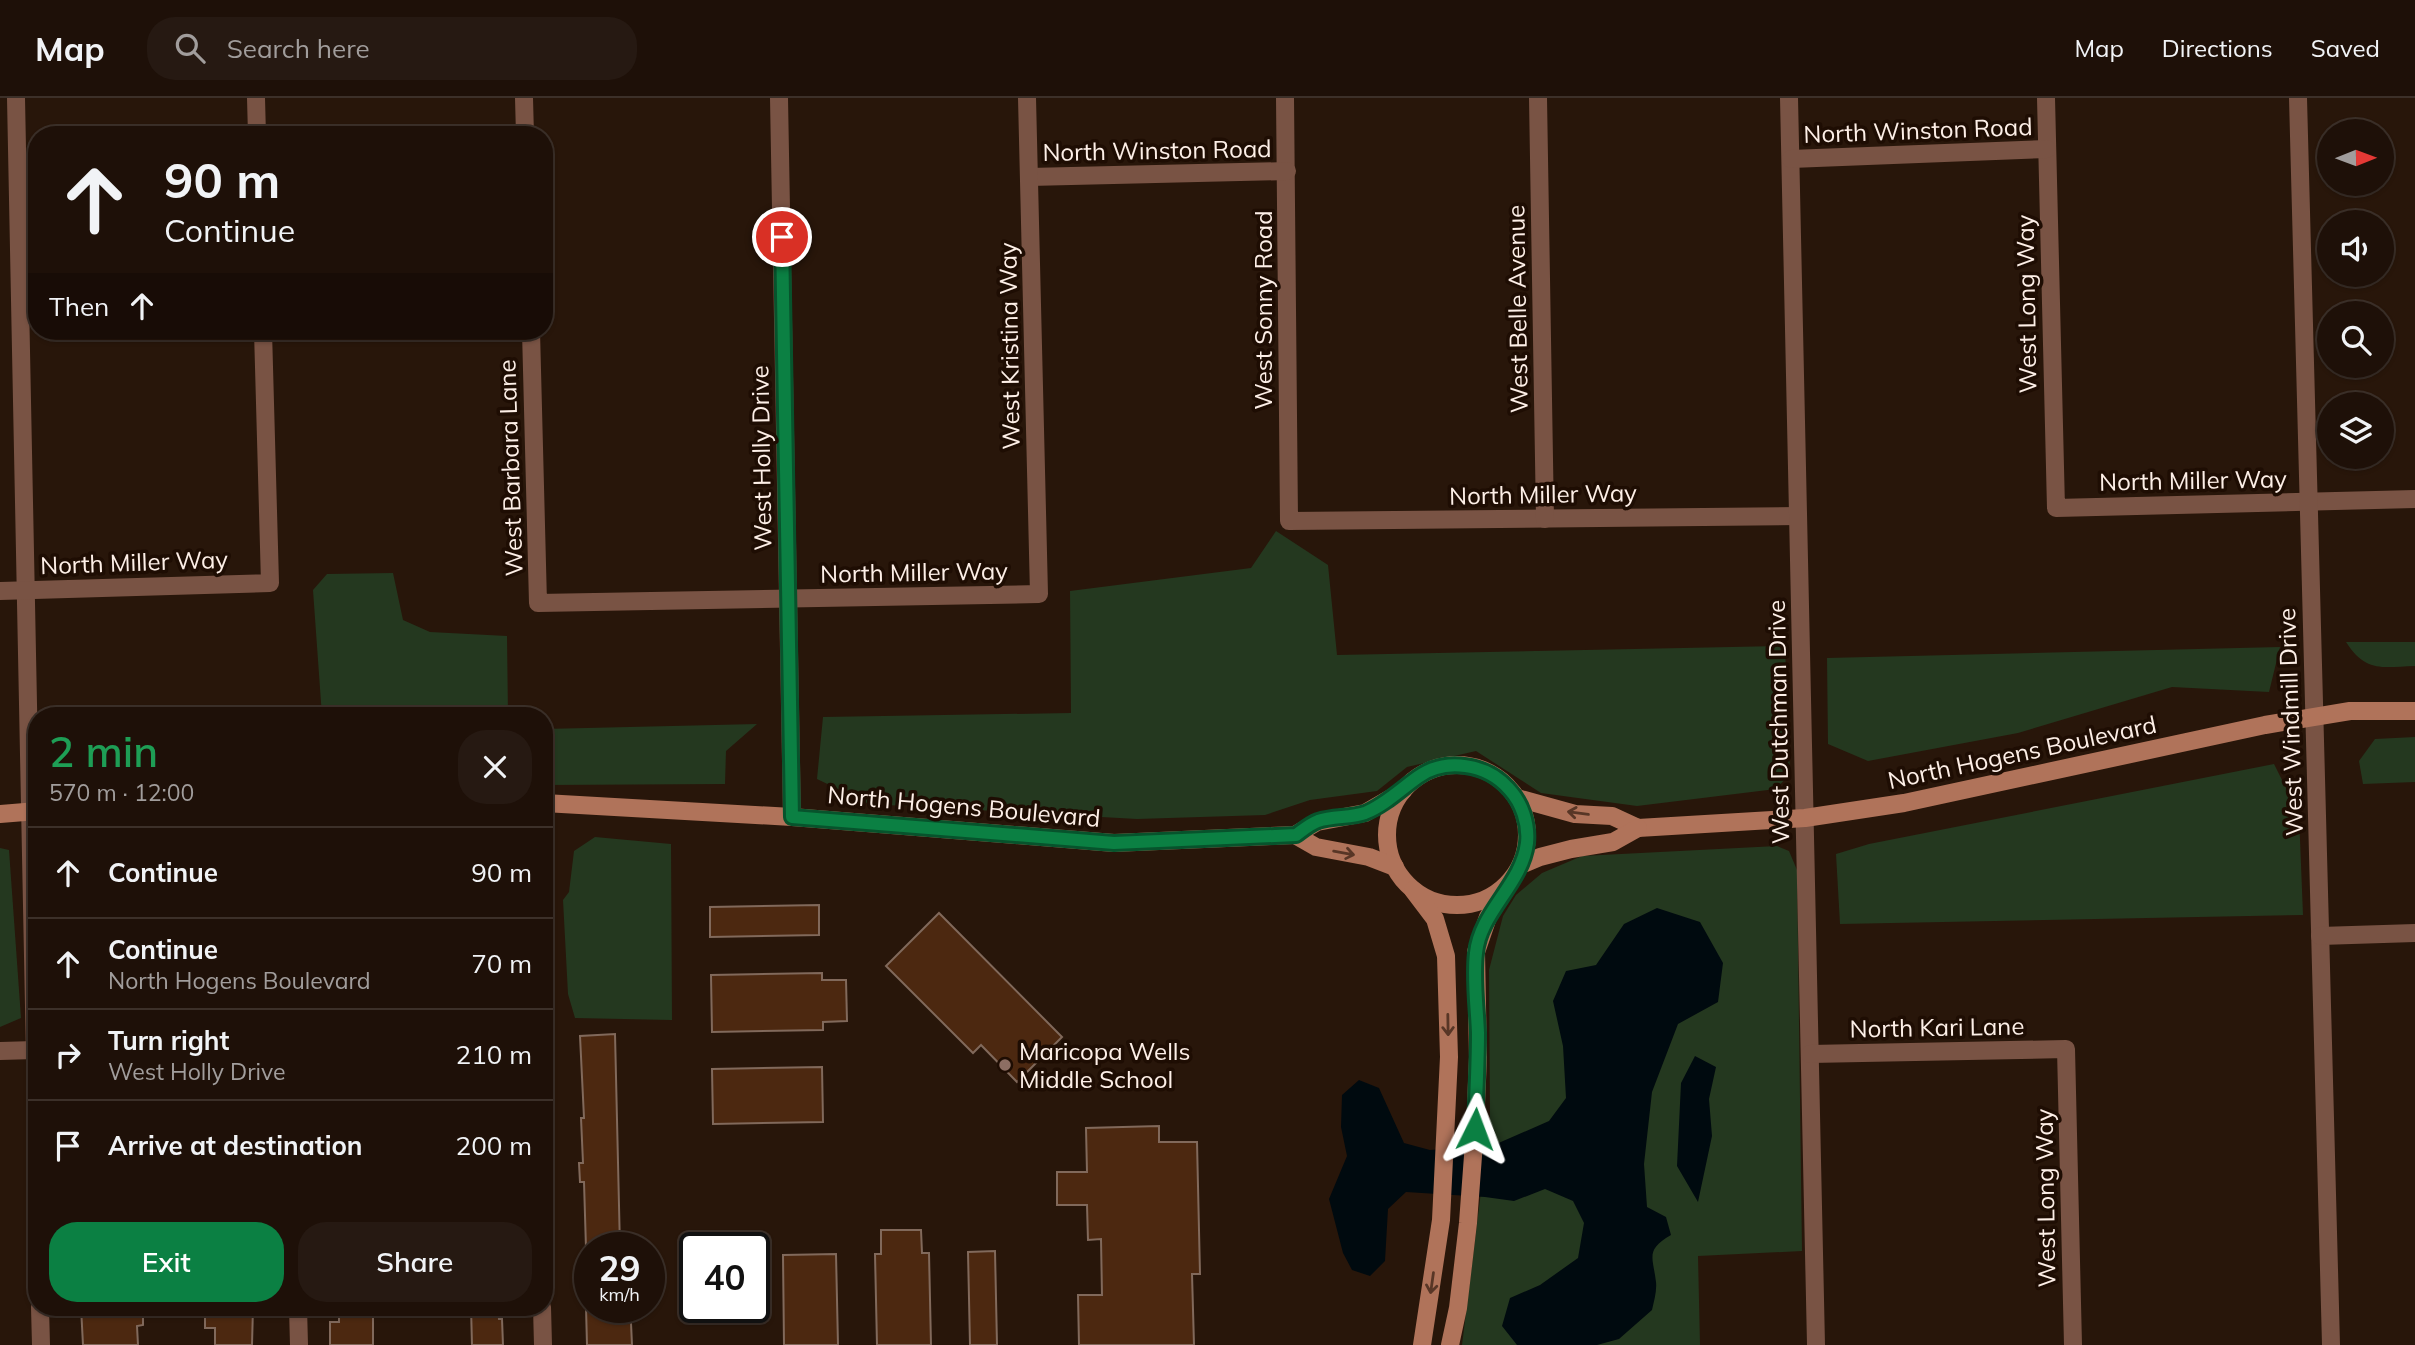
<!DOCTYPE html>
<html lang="en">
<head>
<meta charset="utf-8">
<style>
	:root { --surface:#1e1008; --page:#261912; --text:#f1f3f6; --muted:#a19d9c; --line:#3c3029; --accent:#0b8043 }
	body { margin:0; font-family:Mulish,sans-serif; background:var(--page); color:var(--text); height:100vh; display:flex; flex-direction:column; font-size:26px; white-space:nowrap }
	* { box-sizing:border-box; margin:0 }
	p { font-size:23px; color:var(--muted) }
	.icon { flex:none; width:38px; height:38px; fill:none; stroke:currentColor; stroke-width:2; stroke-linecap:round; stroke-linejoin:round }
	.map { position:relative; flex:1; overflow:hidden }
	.details { position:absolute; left:28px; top:609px; width:525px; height:609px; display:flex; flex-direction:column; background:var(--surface); border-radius:28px; box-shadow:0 2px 5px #0004,0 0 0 2px var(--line) }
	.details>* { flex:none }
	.guide { position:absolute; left:28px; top:28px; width:525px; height:214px; border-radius:28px; box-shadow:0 2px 5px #0004,0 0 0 2px var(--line); background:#1e1008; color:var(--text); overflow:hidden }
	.needle { width:46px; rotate:89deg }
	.controls { position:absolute; left:2317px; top:21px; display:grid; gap:14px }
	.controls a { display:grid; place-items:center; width:77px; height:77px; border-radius:50%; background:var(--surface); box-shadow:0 2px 5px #0004,0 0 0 2px var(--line); font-size:35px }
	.speed { position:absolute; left:574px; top:1134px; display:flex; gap:14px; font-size:35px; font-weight:700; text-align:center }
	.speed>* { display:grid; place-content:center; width:91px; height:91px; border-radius:50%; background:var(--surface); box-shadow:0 2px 5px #0004,0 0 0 2px var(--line); line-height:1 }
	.speed small { font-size:18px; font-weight:400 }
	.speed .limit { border:4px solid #111; border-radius:10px; background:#fff; color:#111 }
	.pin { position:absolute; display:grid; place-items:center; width:60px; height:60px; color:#fff; margin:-30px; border:4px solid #fff; border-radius:50%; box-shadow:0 2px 7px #0007 }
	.me { position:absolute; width:77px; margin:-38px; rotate:3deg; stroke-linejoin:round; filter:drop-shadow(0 0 5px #0008) }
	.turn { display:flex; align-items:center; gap:24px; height:147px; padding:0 21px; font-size:32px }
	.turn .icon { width:91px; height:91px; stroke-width:2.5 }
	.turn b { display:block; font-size:49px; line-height:60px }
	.then { display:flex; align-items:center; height:66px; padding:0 21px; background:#0003; gap:14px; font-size:26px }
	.round { display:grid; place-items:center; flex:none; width:74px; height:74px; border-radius:28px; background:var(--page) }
	.headline { display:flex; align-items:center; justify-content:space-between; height:119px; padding:0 21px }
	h1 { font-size:42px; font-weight:600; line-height:52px; color:#1e9e55 }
	.action { display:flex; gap:14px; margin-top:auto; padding:14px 21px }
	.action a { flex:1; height:80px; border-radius:28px; background:var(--accent); color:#fff; font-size:28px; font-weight:600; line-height:80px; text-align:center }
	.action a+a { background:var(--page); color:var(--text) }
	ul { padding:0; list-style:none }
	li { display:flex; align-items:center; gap:21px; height:91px; padding:0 21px; border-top:2px solid var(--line) }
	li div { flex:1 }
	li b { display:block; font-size:26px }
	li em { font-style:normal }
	header { display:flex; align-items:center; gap:42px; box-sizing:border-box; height:98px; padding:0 35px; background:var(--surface); border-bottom:2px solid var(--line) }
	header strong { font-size:33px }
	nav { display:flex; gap:38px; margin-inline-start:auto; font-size:24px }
	.search { width:490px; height:63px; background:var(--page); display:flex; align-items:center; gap:18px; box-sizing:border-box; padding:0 24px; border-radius:28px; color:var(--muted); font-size:26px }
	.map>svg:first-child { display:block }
	.green { fill:#24381f }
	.water { fill:#000a0f }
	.building { fill:#4c2810; stroke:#81695b; stroke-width:2 }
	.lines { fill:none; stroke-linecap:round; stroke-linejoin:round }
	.street { stroke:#795344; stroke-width:18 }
	.secondary { stroke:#b0735a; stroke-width:18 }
	.oneway { stroke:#583626 }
	.route-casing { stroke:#07532c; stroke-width:18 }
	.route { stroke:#0b8043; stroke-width:12 }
	.education-dot { fill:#8d6e63; stroke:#1e0d03; stroke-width:2.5 }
	.labels { text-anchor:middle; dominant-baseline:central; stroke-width:7; stroke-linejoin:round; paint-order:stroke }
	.street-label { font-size:24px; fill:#fdefe7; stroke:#1e0d03 }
	.poi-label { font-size:24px; fill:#fdefe7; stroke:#1e0d03; text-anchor:start }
</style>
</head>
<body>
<header>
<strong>Map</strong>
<div class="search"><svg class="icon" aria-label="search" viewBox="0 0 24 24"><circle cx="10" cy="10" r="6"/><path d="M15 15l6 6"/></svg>Search here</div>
<nav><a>Map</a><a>Directions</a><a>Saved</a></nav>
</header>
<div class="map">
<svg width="2415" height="1247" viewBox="0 0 2415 1247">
	<rect width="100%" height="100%" fill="#28160a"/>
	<g class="green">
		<path d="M1276 433 1328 467 1337 557 1785 548 1790 676 1776 691 1637 708 1541 695 1476 653 1407 669 1377 693 1310 702 1265 717 1137 721 869 706 817 681 823 619 1071 615 1070 493 1251 470Z"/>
		<path d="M393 475 403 522 430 534 507 538 508 618H322L313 492 327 476Z"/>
		<path d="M2346 544H2415V568C2382 569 2366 575 2346 544Z"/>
		<path d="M2280 549 2269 594 2172 589 2018 635 1868 663 1828 646 1827 560Z"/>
		<path d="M757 626 726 653 725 686 544 687V631Z"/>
		<path d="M2415 639V684L2363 686 2359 663 2375 641Z"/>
		<path d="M2274 666 2299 716 2303 817 1840 826 1836 756 1869 746Z"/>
		<path d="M595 739 671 746 672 922 575 920 568 896 563 802 569 794 574 753Z"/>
		<path d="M1777 748 1789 753 1797 772 1802 1153 1698 1158 1700 1247H1462L1490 1021 1489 872 1503 818 1516 797 1542 775 1582 758Z"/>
		<path d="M0 750 9 752 21 920 0 929Z"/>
	</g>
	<g class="water">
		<path d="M1657 810 1700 824 1723 865 1718 904 1678 926 1652 994 1644 1066 1647 1109 1666 1119 1671 1137C1645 1152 1653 1159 1656 1184 1657 1193 1654 1203 1652 1212L1619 1241 1597 1247H1517L1502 1228 1510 1200 1540 1187 1578 1160 1584 1125 1573 1103 1545 1091 1514 1103 1485 1099 1406 1094 1388 1111 1385 1163 1370 1178 1352 1172 1343 1155 1329 1101 1347 1058 1341 1029 1342 997 1359 982 1379 990 1404 1045 1430 1052 1494 1047 1549 1023 1566 1000 1563 948 1553 903 1566 873 1596 867 1624 826Z"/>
		<path d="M1695 958 1716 969 1709 1001 1712 1038 1698 1104 1677 1068 1681 985Z"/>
	</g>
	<g class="building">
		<path d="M819 807V837L710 839V809Z"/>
		<path d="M939 815 1062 939 1017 984 981 947 973 955 886 868Z"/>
		<path d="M822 875V882H846L847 923 823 924V932L712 934 711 877Z"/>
		<path d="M615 936 620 1150H586L584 1084H580L579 1065H583L581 1020H584L580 938Z"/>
		<path d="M822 969 823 1024 713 1026 712 971Z"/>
		<path d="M1159 1028V1044H1197L1200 1176H1192L1194 1247H1079L1078 1197H1102L1101 1141 1088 1142 1087 1107H1057V1074H1087L1086 1030Z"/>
		<path d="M881 1132H921L922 1155H929L931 1247H877L875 1156H881Z"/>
		<path d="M995 1153 997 1247H970L968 1154Z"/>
		<path d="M836 1156 838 1247H784L783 1157Z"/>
		<path d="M81 1209H143V1227L137 1228 138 1247H83Z"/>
		<path d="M205 1209H253L252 1247H215V1230H205Z"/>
		<path d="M339 1209H373V1247H330V1224H339Z"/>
		<path d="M471 1209H498L499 1221H502L503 1247H472Z"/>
		<path d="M586 1209H624V1225H631L632 1247H587Z"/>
	</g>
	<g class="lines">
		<g class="street">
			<path d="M16 0 37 1060"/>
			<path d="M256 0 257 37"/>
			<path d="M524 0 525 37"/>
			<path d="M779 0 792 719"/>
			<path d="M1285 0 1289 423 1798 418"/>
			<path d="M1538 0 1545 421"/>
			<path d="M1789 0 1816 1247"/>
			<path d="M2046 0 2056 410 2415 401"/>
			<path d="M2298 0 2331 1247"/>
			<path d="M1791 61 2047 51"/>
			<path d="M1029 79 1287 73"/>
			<path d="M531 233 538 505 1039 496 1027 0"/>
			<path d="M0 493 270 485 263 233"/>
			<path d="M2320 838 2415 835"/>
			<path d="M0 953 35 952"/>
			<path d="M1810 956 2066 951 2073 1247"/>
			<path d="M40 1209 41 1247"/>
			<path d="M298 1209 299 1247"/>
			<path d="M542 1209 543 1247"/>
		</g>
		<g class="secondary">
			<circle cx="1457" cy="737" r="70"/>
			<path d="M1517 700 1575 716 1612 718 1638 730 1805 720 1904 705 2265 627 2350 613H2415"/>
			<path d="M544 705 792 719 1114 745 1295 737 1317 724 1365 715 1403 693"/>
			<path d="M0 716 37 713"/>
			<path d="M1295 737 1316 749 1369 759 1395 769"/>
			<path d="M1521 767 1540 759 1571 751 1613 744 1638 730"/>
			<path d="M1413 792 1435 821 1446 858 1449 959 1441 1122 1422 1247"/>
			<path d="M1450 1247 1458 1210 1468 1125 1475 1031 1478 959 1476 854 1488 819 1512 781"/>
		</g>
	</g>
	<defs><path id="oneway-shaft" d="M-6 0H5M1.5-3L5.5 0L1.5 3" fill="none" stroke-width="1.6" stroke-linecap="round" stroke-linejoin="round" transform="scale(1.75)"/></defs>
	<g class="oneway">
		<use href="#oneway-shaft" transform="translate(1578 715) rotate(-172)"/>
		<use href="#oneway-shaft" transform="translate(1344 755) rotate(10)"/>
		<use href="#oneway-shaft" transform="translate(1448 927) rotate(89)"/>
		<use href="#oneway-shaft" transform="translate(1432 1185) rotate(98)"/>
	</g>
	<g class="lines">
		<defs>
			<path id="route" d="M782 139 792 719 1114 745 1296 737C1303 732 1310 726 1318 723 1333 718 1351 720 1365 715 1385 707 1401 691 1418 679 1446 659 1487 666 1509 691 1522 705 1529 726 1527 745 1522 786 1480 814 1476 855 1473 881 1477 909 1478 935 1478 967 1476 999 1475 1031"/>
		</defs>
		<use href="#route" class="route-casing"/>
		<use href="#route" class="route"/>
	</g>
	<circle class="education-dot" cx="1005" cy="967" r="7"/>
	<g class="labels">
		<g class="street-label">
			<text transform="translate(1918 32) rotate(-2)">North Winston Road</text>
			<text transform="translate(1157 52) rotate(-1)">North Winston Road</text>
			<text transform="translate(2026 206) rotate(-91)">West Long Way</text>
			<text transform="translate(1517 211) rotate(-91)">West Belle Avenue</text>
			<text transform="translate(1263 212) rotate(-90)">West Sonny Road</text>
			<text transform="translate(1009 248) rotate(-91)">West Kristina Way</text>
			<text transform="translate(761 360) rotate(-91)">West Holly Drive</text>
			<text transform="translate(510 370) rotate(-92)">West Barbara Lane</text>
			<text transform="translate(2193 382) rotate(-1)">North Miller Way</text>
			<text transform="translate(1543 396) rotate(-1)">North Miller Way</text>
			<text transform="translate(134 464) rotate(-2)">North Miller Way</text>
			<text transform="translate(914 474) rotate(-1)">North Miller Way</text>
			<text transform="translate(1778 624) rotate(-91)">West Dutchman Drive</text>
			<text transform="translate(2290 624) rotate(-92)">West Windmill Drive</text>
			<text transform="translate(2022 654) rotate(-12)">North Hogens Boulevard</text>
			<text transform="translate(964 708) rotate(5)">North Hogens Boulevard</text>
			<text transform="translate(1937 929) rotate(-1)">North Kari Lane</text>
			<text transform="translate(2045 1100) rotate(-91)">West Long Way</text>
		</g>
		<g class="poi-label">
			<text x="1019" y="953">Maricopa Wells<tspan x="1019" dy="28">Middle School</tspan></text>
		</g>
	</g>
</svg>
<div class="controls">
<a><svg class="needle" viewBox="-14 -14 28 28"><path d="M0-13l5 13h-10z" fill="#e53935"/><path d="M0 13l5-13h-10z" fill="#a19d9c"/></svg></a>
<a><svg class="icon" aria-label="sound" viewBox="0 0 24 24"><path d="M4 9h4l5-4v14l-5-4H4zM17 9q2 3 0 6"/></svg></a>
<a><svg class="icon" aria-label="search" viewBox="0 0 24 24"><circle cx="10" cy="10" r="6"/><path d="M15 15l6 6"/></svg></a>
<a><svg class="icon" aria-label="layers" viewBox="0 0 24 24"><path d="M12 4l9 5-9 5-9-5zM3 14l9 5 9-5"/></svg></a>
</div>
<div class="speed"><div>29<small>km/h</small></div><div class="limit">40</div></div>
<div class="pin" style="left:782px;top:139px;background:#d93025"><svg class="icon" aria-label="arrive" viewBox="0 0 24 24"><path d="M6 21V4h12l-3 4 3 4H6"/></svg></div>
<svg class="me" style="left:1475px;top:1031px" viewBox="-20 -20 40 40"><path d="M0-17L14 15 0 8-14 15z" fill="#0b8043" stroke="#fff" stroke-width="4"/></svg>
<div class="guide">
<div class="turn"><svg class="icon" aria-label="ahead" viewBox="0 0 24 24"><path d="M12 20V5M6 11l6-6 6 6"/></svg><div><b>90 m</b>Continue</div></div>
<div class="then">Then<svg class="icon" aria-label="ahead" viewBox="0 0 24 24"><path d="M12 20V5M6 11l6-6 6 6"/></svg></div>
</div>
<section class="details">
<div class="headline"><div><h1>2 min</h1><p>570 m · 12:00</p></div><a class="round"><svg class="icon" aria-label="close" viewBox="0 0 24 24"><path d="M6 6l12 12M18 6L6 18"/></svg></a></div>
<ul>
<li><svg class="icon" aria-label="ahead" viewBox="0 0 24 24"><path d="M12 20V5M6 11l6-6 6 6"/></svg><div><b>Continue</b></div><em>90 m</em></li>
<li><svg class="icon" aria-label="ahead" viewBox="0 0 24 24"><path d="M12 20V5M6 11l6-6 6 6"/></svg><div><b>Continue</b><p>North Hogens Boulevard</p></div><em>70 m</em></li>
<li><svg class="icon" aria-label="right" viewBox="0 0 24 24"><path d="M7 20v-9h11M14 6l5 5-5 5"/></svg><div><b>Turn right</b><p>West Holly Drive</p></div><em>210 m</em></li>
<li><svg class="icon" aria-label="arrive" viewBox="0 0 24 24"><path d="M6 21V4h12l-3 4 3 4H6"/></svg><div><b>Arrive at destination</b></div><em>200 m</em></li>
</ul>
<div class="action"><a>Exit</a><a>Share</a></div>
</section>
</div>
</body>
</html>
